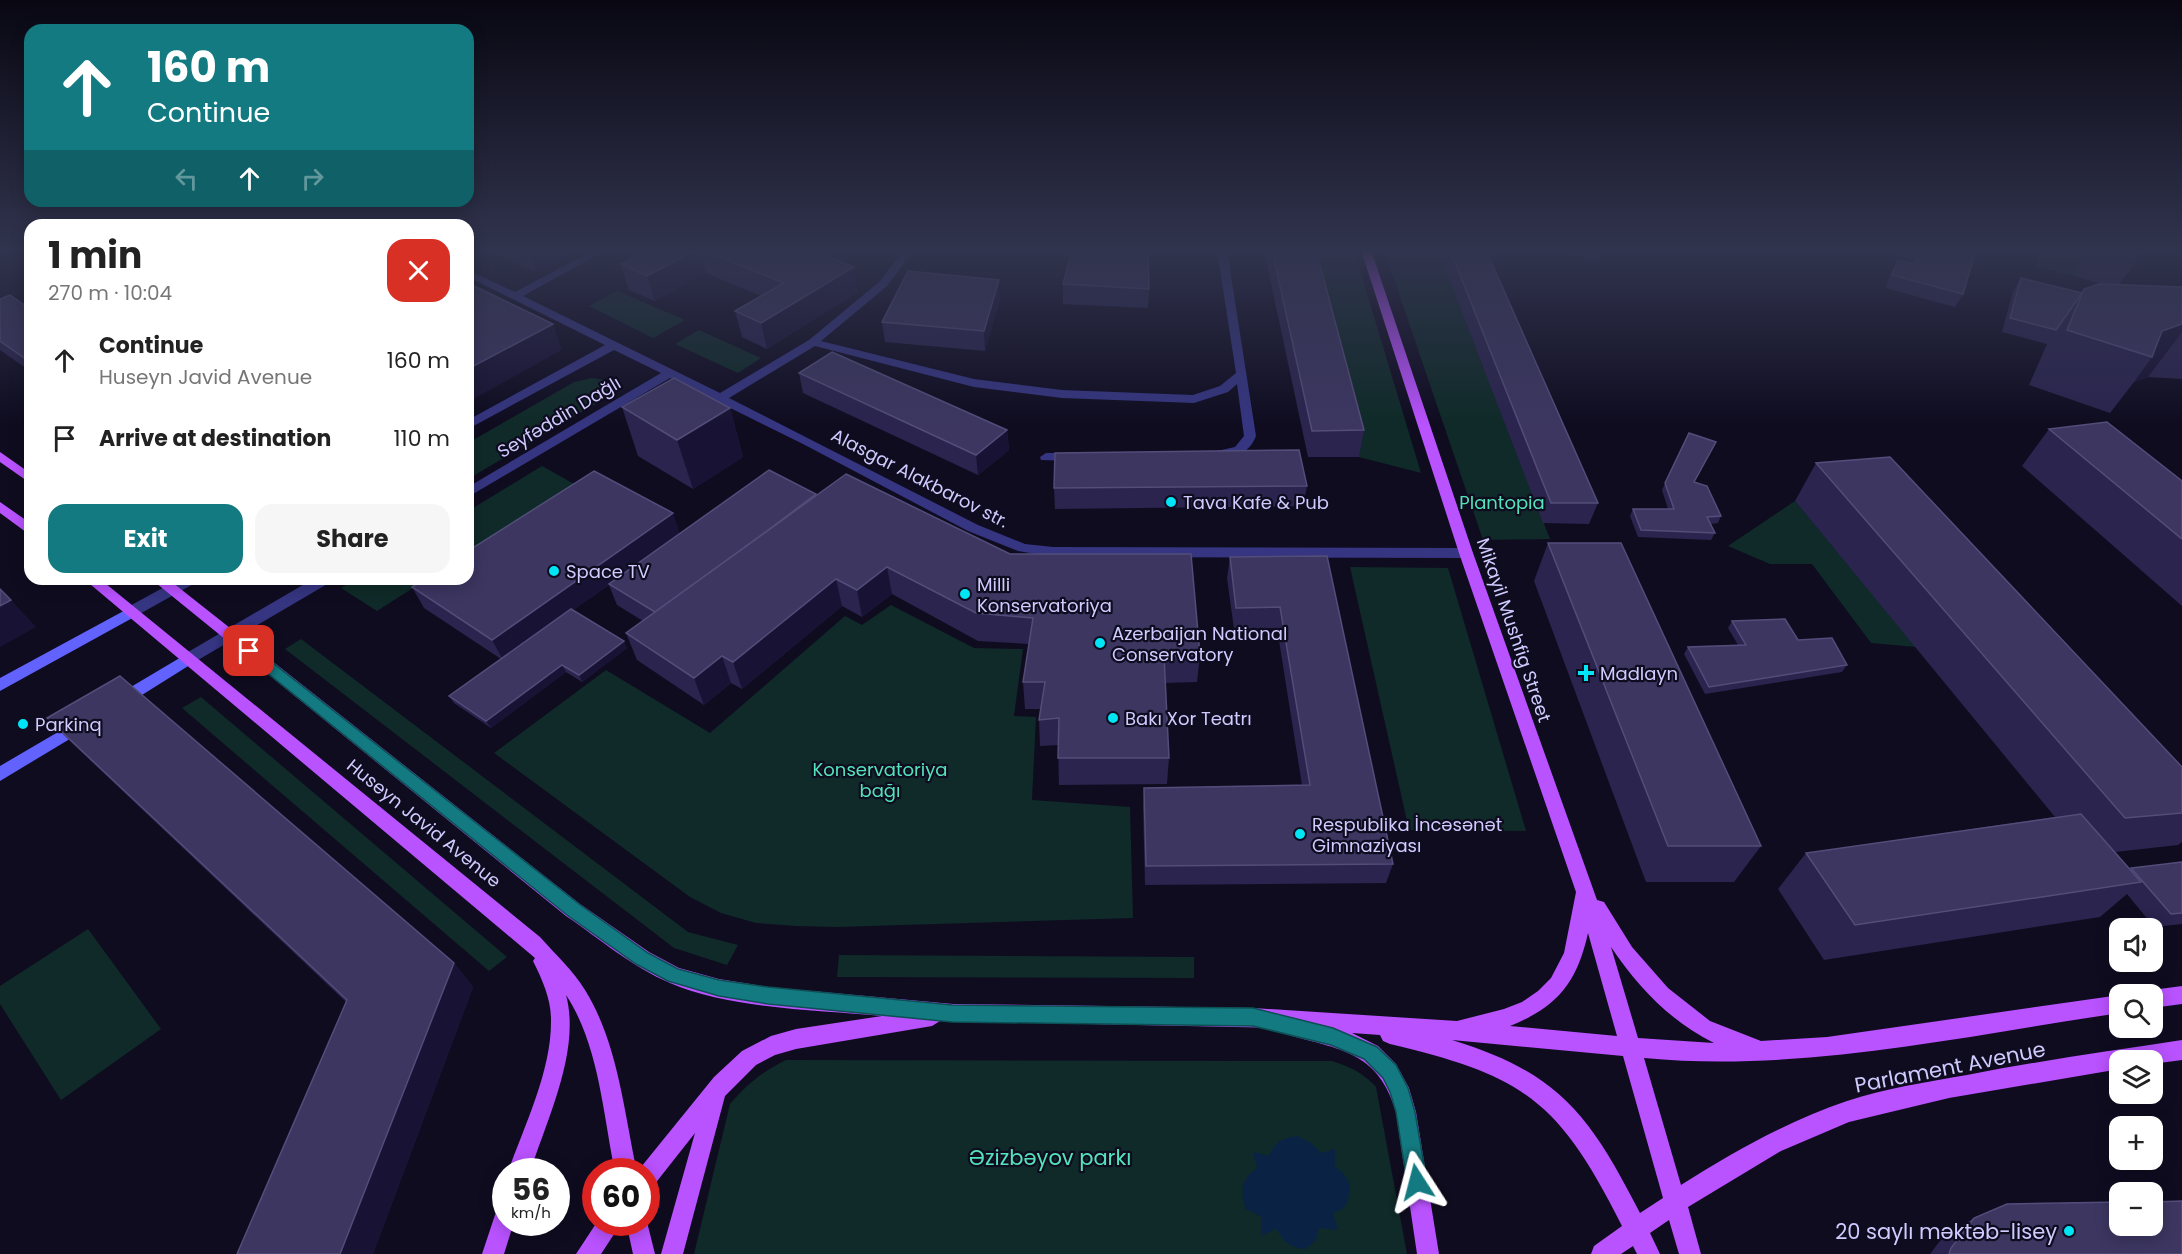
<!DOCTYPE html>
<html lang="en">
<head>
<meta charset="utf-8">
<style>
	:root { --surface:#fff; --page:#f6f6f6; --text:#222; --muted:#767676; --accent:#137a81 }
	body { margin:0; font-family:Poppins,sans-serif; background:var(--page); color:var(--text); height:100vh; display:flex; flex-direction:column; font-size:22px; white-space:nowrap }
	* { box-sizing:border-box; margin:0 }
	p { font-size:20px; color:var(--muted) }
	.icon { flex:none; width:33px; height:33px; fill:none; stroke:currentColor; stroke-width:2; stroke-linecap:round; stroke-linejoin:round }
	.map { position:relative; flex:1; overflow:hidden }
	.sheet { position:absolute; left:24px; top:219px; width:450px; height:366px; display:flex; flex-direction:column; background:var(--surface); border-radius:18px; box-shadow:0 3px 15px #0003 }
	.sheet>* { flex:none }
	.hud { position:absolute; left:24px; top:24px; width:450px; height:183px; border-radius:18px; box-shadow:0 3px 15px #0003; background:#137a81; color:#fff; overflow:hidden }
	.controls { position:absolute; left:2109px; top:918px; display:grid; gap:12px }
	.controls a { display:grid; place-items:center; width:54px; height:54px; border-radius:12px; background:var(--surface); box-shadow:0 3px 15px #0003; font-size:30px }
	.speed { position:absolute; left:492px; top:1158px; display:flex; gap:12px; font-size:30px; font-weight:700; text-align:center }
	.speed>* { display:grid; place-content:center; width:78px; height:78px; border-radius:50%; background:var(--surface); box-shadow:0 3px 15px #0003; line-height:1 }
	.speed small { font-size:15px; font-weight:400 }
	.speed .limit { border:9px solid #d22; background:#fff; color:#111 }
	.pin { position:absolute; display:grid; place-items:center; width:51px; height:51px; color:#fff; margin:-26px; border-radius:12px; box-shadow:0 3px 9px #0006 }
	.me { position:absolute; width:66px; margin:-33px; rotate:351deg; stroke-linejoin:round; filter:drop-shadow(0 0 4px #0008) }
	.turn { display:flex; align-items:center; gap:21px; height:126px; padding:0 24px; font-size:27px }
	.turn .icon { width:78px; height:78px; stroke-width:2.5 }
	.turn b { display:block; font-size:42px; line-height:51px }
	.lanes { display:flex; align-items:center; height:57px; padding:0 24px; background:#0003; justify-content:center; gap:30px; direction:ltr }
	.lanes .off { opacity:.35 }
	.round { display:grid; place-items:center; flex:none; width:63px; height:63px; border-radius:18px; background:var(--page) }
	.summary { display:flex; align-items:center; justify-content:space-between; height:102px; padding:0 24px }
	h1 { font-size:36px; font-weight:700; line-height:45px }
	.button { display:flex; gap:12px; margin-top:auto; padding:12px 24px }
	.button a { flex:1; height:69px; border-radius:18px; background:var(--accent); color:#fff; font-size:24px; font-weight:700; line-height:69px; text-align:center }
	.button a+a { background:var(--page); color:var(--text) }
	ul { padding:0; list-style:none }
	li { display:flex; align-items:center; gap:18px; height:78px; padding:0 24px }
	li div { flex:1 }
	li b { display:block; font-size:22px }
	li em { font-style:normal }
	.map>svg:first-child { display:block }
	.green { fill:#0f2a28 }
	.water { fill:#0a2345 }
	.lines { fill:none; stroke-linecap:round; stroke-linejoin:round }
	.street { fill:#353581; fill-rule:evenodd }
	.secondary { fill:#6263ff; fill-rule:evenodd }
	.primary { fill:#b952ff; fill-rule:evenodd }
	.wall { fill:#2a244e }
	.shaded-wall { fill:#181334 }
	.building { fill:#3c3661; stroke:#534d7a; stroke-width:1.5 }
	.route { fill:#137a81; stroke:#0c4f54; stroke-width:1.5 }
	.poi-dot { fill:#00e5f6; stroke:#0f0c20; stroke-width:2 }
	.labels { text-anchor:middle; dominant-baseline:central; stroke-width:4.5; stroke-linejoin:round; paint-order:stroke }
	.street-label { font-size:18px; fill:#cfcbff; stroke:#0f0c20 }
	.poi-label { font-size:18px; fill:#cfcbff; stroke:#0f0c20; text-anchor:start }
	.park-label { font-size:18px; fill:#53e3ba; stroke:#0f0c20 }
	.near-street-label { font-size:21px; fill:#cfcbff; stroke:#0f0c20 }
	.near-park-label { font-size:21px; fill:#53e3ba; stroke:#0f0c20 }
	.near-poi-label { font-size:21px; fill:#cfcbff; stroke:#0f0c20; text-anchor:end }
</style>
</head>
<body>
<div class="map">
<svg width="2182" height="1254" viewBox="0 0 2182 1254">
	<rect width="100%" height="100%" fill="#0f0c20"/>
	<g class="green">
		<path d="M1305 250H1354L1421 473 1359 457Z"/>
		<path d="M1384 250H1438L1550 539 1483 540Z"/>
		<path d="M2041 250H2084L2074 276 2036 266Z"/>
		<path d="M617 291 685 320 653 338 589 306Z"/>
		<path d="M699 330 761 358 738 373 675 344Z"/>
		<path d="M592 378 606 380 615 388 609 396 468 479V443L574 382Z"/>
		<path d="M542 466 576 485 468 553V511Z"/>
		<path d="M1795 501 1916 647 1871 643 1812 564H1770L1728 546Z"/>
		<path d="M1350 567 1448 568 1526 831 1409 830Z"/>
		<path d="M356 579H427L377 611 341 588Z"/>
		<path d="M891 605 974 648 1023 649 1014 716 1036 717 1032 800 1130 807 1133 918 837 927 796 926 756 923 721 913 690 897 494 753 606 670 710 733 845 616 862 625Z"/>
		<path d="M301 639 688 932 738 945 727 965 674 948 285 649Z"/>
		<path d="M201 697 507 957 489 971 182 708Z"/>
		<path d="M88 929 161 1029 61 1100 0 1004V986Z"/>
		<path d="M839 955 1194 957V978L837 977Z"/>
		<path d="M786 1060 1332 1061C1351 1067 1363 1073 1376 1087L1407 1254H694L730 1104C747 1084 763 1071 786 1060Z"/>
	</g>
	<path class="water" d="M1297 1136 1311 1143 1321 1153 1335 1149V1167C1352 1178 1353 1191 1344 1208L1333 1213 1338 1230 1319 1228 1316 1240 1306 1249C1290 1248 1285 1242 1276 1229L1261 1236 1262 1217 1246 1209C1240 1190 1241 1179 1257 1168L1253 1152 1269 1156C1275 1142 1283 1138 1297 1136Z"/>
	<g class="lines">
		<g class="street">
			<path d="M594 250H606L523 296 720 393 809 340 879 282 904 250H914L887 286 821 341 974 379 1062 390 1193 395 1220 386 1236 373 1217 250H1227L1256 436C1250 452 1238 456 1222 458L1216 454 1217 451 1235 447 1244 436 1237 384 1228 392 1194 403 1062 398 974 387 815 346 729 398 978 525 1025 544 1053 547 1466 548 1473 553 1466 558 1053 557 1018 551 968 531 803 444 670 378 468 497V487L661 373 614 350 468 429V420L605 345 468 277V270L515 292Z"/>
			<path d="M1046 453H1075L1081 457 1075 461 1041 460 1040 457Z"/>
			<path d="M179 579H197L195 583 136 616H126L124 612 126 608Z"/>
			<path d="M313 579H331L329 583 193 663H183L180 659 183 655Z"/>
		</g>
		<g class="secondary">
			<path d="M131 607 138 612 136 616 0 691V678Z"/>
			<path d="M188 653 193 655 196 659 193 663 126 705H114L112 701 114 697Z"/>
			<path d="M82 718 88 720 90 724 88 728 0 781V766Z"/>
		</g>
		<g class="primary">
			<path d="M1361 250H1371L1473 553 1597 900 1604 902 1632 947 1668 988 1710 1021 1761 1041 1827 1037 2120 995V1013C1963 1036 1802 1073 1644 1058L1681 1185C1733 1152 1788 1121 1847 1101 1886 1088 1927 1082 1967 1075 2038 1061 2110 1051 2182 1040V1060L2152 1064V1060H2120V1069L1949 1098 1849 1122 1781 1151 1688 1207 1701 1254H1679L1669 1220 1650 1233 1660 1254H1637L1633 1246 1621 1254H1591L1594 1246 1622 1226C1559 1101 1525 1076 1390 1044L1383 1041 1380 1035 1352 1033 1378 1046 1396 1064 1409 1088 1416 1112 1439 1254H1417L1396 1112C1379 1054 1344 1050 1292 1036L1285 1034 1283 1028 940 1021 932 1026 796 1049 775 1055 756 1065 725 1096 683 1254H661L695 1133 654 1185 646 1188V1172H637L714 1077 742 1051 771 1036 796 1029 882 1016C817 1010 730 1009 670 983 632 967 600 939 566 916L151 579H168L580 904 649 952 679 968 719 979 768 987 953 1004 1253 1008 1457 1021 1504 1009 1522 1002 1538 991 1551 978 1564 953 1576 892 1459 553ZM1588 933 1617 1036 1510 1026C1557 1007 1577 983 1588 933ZM1611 947C1638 987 1670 1021 1714 1043L1638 1038ZM1452 1040 1623 1056 1663 1198 1640 1213C1590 1116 1560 1073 1452 1040Z"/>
			<path d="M0 452 30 473V483L0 462Z"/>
			<path d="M0 502 30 523V535L0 513Z"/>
			<path d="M84 579H100L540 937C555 954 573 970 585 990 618 1043 624 1112 637 1172H615C603 1114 599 1045 566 995 581 1050 547 1119 530 1172H508C525 1124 552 1070 551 1019 551 999 542 979 533 961L535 958Z"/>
			<path d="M2182 986V1004L2152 1008V994H2144L2152 990Z"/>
			<path d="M506 1203V1222H514L504 1254H482L498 1206Z"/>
			<path d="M646 1218 655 1254H633L626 1222H646Z"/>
			<path d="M597 1222H622L601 1254H576Z"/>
		</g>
	</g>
	<g class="wall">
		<path d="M487 250H571L573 254 536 272Z"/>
		<path d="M649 250H811L858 292 767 349 742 337 735 311 761 296 706 273 655 301 629 290 621 264Z"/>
		<path d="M1264 250H1316L1364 430 1359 457H1308Z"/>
		<path d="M1438 250H1486L1598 503 1589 524 1543 523Z"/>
		<path d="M1552 250H1601L1598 261Z"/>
		<path d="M1902 250H1976L1963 294 1955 307 1885 288 1891 273 1898 260 1913 264 1914 261 1899 257Z"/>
		<path d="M2084 250H2143L2142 253 2119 285 2182 287V379L2148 377 2134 382 2110 413 2029 385 2047 344 2002 332 2013 291 2021 278 2082 293 2084 289 2105 285 2074 276Z"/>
		<path d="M1063 284 1149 289 1148 308 1063 304Z"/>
		<path d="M0 299 30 309V371L0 350Z"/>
		<path d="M1000 299 985 351 885 342 882 322Z"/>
		<path d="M799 373 1007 430 1009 450 978 475 803 393Z"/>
		<path d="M622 407 730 408 743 457 693 489 638 456Z"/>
		<path d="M2049 429 2182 481V606L2022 466Z"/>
		<path d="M1689 433 1716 442 1694 482 1721 516 1718 523 1711 524 1715 533 1711 540 1638 537 1630 516 1633 509H1668L1662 490Z"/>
		<path d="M1816 463 2182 767V842L2178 845 2115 852 2130 869 2131 868 2182 862V924L2154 927 2127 894 2100 917 1824 960 1778 889 1806 853 2055 817 1795 501Z"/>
		<path d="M1307 486 1303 506 1055 509 1054 488Z"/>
		<path d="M816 494 817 495 1200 655 1197 682 1165 683 1169 758 1167 784 1059 785 1058 745 1040 746 1039 720 1040 709H1025L1023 682 1029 644 978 641 892 594 862 617 842 606 742 689 731 683 704 705 637 660 626 633 643 621 617 605 609 585 573 610 627 648 582 682 566 672 491 728 454 703 449 696 501 659 424 608 412 587 680 534Z"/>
		<path d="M1548 543 1761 846 1734 882H1646L1534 581Z"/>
		<path d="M1327 556 1393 864 1386 883 1145 885 1143 808 1144 788 1302 785 1277 628 1234 629 1227 578 1230 557Z"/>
		<path d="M1732 621 1798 640 1847 665 1842 672 1705 694 1684 654 1688 647 1738 645 1728 628Z"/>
		<path d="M47 718 454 963 473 987 373 1254H237L346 1002 74 745Z"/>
		<path d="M1974 1218 2182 1254H1930L1943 1237Z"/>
	</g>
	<g class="shaded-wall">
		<path d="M536 250H571L573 254 536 272 529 253Z"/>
		<path d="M696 250H700L706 273 655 301 647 276Z"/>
		<path d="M854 267 858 292 767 349 761 323Z"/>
		<path d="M999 280 1000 299 985 351 984 331Z"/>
		<path d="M553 324 562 350 468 402V369Z"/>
		<path d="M2182 324V332L2148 377 2134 382 2152 357 2162 331Z"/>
		<path d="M730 408 743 457 693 489 677 440Z"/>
		<path d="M1007 430 1009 450 978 475 976 455Z"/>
		<path d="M673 513 680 534 503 660 492 640Z"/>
		<path d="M887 567 892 594 862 617 857 590Z"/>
		<path d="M836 579 842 606 742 689 733 662Z"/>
		<path d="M11 600 36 627 0 647V606Z"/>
		<path d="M624 641 627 648 582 682 579 675Z"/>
		<path d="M722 656 731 683 704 705 694 678Z"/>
		<path d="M562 665 566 672 491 728 486 721Z"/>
		<path d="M454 963 473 987 373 1254H340Z"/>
	</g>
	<g class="building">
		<path d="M521 250H536L529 253Z"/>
		<path d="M649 250H696L647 276 621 264Z"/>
		<path d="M703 250H811L854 267 761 323 735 311 784 283Z"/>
		<path d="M1072 250H1148L1149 289 1063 284Z"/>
		<path d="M1272 250H1316L1364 430 1312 431Z"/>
		<path d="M1450 250H1486L1598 503H1551Z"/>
		<path d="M1581 250H1601L1600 254Z"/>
		<path d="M1920 250H1976L1963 294 1892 275 1898 260 1915 264Z"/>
		<path d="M2130 250H2143L2142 253Z"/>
		<path d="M908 271 999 280 984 331 882 322Z"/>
		<path d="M2021 278 2082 293 2056 330 2010 318Z"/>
		<path d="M468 283 553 324 468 369Z"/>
		<path d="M2099 284 2182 287V324L2162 331 2152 357 2067 330 2084 289Z"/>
		<path d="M10 295 30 309V362L0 341V299Z"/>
		<path d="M832 352 1007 430 976 455 799 373Z"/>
		<path d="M674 378 730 408 677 440 622 407Z"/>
		<path d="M2107 422 2182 481V539L2049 429Z"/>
		<path d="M1689 433 1716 442 1694 482 1707 486 1721 516 1707 517 1715 533 1641 530 1633 509H1674L1665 483Z"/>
		<path d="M1299 450 1307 486 1054 488 1055 453Z"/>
		<path d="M1890 457 2182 767V813L2125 818 1816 463Z"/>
		<path d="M769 470 816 494 763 534 655 612 609 584Z"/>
		<path d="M594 471 673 513 492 640 412 587 425 579H468V551Z"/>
		<path d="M846 474 1010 554H1191L1200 655 1164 656 1169 758H1058L1059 718 1039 720 1045 682H1023L1033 618 976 613 887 567 857 590 836 579 733 662 722 656 694 678 626 633Z"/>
		<path d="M1548 543H1621L1761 846H1668Z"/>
		<path d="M1327 556 1393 864 1146 866 1144 788 1310 785 1280 607 1236 608 1230 557Z"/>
		<path d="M0 589 11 600 0 606Z"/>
		<path d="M571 609 624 641 579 675 562 665 486 721 449 696Z"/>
		<path d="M1785 619 1798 640 1832 638 1847 665 1709 687 1688 647 1746 645 1732 621Z"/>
		<path d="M120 676 454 963 340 1254H237L347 1000 47 718Z"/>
		<path d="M2081 814 2141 882 1855 925 1806 853Z"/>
		<path d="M2182 862V913L2171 914 2131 868Z"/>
		<path d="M2182 1201V1254H1949L1951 1248 1974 1218 2007 1204 2120 1202V1226H2152V1202Z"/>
	</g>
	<linearGradient id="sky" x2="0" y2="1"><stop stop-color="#080712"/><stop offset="0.59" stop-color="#31344e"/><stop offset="1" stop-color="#31344e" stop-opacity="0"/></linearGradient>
	<rect width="2182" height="425" fill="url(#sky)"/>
	<path class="route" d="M249 646 254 648 579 904 648 953 678 969 719 980 768 987 952 1005 1253 1008 1333 1028 1377 1047 1396 1065 1408 1088 1415 1112 1427 1182 1424 1189 1417 1191 1410 1189 1407 1182 1396 1112 1390 1092 1383 1078 1364 1059 1331 1045 1253 1026 952 1022 768 1004 719 996 668 981 636 964 567 915 245 655 242 651 245 648Z"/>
	<g class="poi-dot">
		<circle cx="1171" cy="502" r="6"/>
		<circle cx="554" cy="571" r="6"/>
		<circle cx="965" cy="594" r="6"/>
		<circle cx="1100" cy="643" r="6"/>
		<path d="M1583 664h6v6h6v6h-6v6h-6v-6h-6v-6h6z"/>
		<circle cx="1113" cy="718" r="6"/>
		<circle cx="23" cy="724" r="6"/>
		<circle cx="1300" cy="834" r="6"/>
		<circle cx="2069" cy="1231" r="6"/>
	</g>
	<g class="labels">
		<g class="street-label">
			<text transform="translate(559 417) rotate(-31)">Seyfəddin Dağlı</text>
			<text transform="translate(920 478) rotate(27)">Alasgar Alakbarov str.</text>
			<text transform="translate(1514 630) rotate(71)">Mikayil Mushfig Street</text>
			<text transform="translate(424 823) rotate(39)">Huseyn Javid Avenue</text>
		</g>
		<g class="poi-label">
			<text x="1183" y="502">Tava Kafe &amp; Pub</text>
			<text x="566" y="571">Space TV</text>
			<text x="977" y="584">Milli<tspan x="977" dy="21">Konservatoriya</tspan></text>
			<text x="1112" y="633">Azerbaijan National<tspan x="1112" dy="21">Conservatory</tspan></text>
			<text x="1600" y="673">Madlayn</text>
			<text x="1125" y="718">Bakı Xor Teatrı</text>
			<text x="35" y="724">Parkinq</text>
			<text x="1312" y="824">Respublika İncəsənət<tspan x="1312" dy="21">Gimnaziyası</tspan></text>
		</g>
		<g class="park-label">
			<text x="1502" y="502">Plantopia</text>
			<text x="880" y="769">Konservatoriya<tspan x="880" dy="21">bağı</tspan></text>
		</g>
		<g class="near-street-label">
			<text transform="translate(1950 1067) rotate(-11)">Parlament Avenue</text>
		</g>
		<g class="near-park-label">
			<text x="1050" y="1157">Əzizbəyov parkı</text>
		</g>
		<g class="near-poi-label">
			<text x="2057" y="1231">20 saylı məktəb-lisey</text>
		</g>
	</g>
</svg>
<div class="controls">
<a><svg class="icon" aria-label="sound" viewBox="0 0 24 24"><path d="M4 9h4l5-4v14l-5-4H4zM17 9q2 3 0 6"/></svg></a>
<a><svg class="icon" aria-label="search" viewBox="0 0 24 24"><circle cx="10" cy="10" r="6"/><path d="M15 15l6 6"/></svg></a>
<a><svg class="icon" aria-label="layers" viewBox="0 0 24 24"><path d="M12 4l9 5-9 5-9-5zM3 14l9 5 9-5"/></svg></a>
<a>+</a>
<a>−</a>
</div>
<div class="speed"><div>56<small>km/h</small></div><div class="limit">60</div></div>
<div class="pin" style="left:249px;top:651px;background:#d93025"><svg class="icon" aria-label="arrive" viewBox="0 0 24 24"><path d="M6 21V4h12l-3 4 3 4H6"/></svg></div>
<svg class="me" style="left:1417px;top:1182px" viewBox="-20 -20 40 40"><path d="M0-17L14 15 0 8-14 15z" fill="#137a81" stroke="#fff" stroke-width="4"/></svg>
<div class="hud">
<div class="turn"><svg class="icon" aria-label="ahead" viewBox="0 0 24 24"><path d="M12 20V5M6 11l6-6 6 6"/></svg><div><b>160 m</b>Continue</div></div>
<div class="lanes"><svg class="icon off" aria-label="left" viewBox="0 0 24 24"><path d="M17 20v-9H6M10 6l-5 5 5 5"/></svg><svg class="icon" aria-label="ahead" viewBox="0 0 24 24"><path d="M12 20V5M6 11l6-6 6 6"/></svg><svg class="icon off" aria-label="right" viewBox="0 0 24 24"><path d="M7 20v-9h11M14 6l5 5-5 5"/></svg></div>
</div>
<section class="sheet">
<div class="summary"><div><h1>1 min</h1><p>270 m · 10:04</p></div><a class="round" style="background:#d93025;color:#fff"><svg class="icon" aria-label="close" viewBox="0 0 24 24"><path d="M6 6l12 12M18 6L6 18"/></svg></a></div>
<ul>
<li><svg class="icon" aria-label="ahead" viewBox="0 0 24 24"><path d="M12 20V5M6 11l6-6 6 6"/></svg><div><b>Continue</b><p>Huseyn Javid Avenue</p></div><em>160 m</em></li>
<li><svg class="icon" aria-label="arrive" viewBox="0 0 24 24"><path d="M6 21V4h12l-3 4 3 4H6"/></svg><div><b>Arrive at destination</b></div><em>110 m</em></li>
</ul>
<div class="button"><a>Exit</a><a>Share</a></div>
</section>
</div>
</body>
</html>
